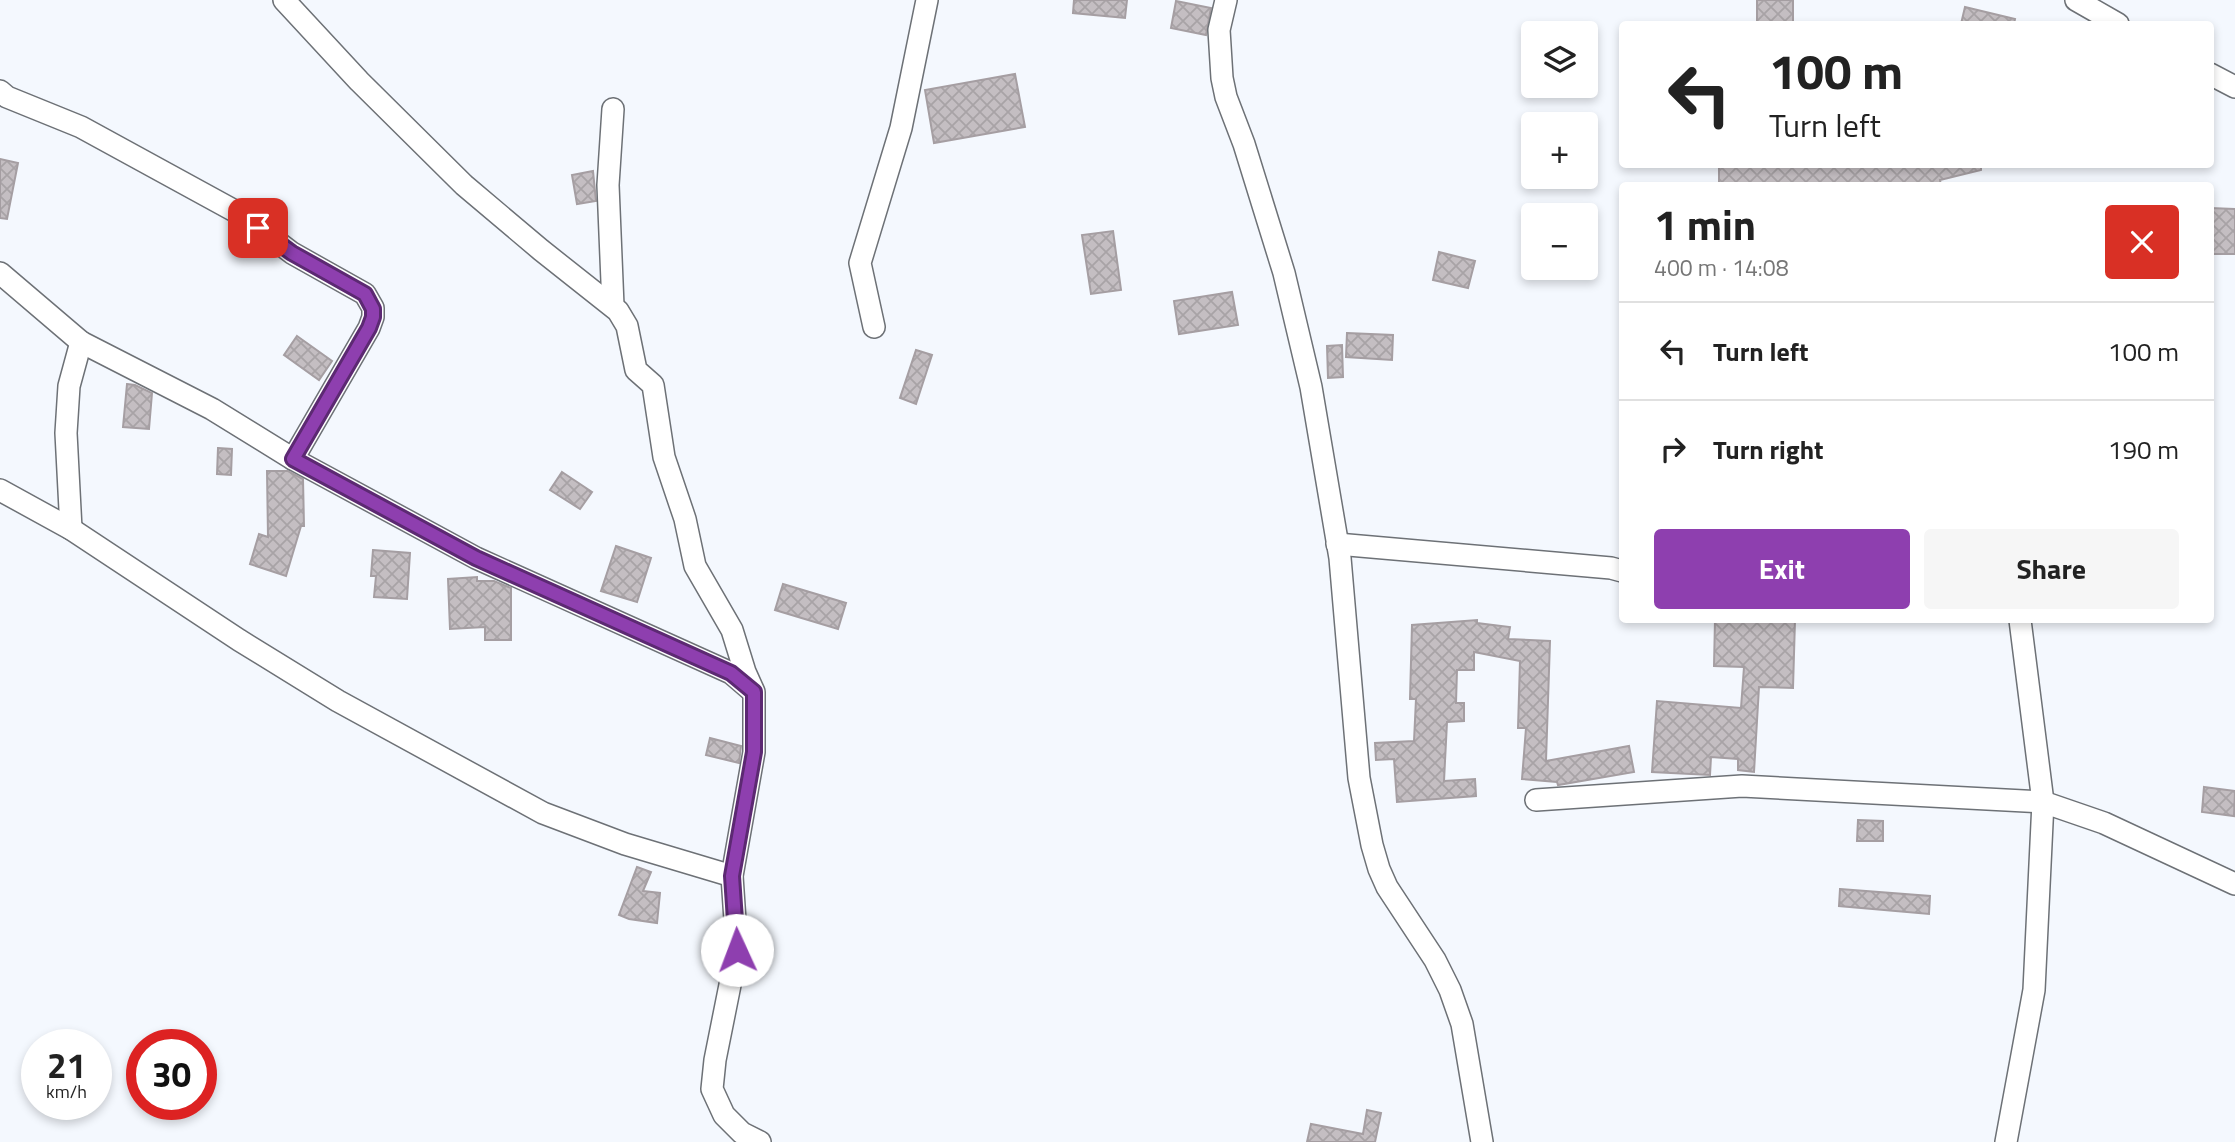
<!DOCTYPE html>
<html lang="en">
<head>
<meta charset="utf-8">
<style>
	:root { --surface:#fff; --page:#f6f6f6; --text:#222; --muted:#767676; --line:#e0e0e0; --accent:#8e3faf }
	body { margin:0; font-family:"Titillium Web",sans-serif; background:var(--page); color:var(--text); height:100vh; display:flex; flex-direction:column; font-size:26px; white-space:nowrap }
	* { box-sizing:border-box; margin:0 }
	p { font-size:23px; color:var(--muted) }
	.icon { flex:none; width:38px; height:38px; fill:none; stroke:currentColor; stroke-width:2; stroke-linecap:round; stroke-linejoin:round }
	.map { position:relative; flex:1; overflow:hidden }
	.details { position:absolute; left:1619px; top:182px; width:595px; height:441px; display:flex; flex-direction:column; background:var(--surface); border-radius:7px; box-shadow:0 4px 10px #0003 }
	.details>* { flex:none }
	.hud { position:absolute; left:1619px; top:21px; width:595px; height:147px; border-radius:7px; box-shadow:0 4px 10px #0003; background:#fff; color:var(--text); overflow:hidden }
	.buttons { position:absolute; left:1521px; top:21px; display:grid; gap:14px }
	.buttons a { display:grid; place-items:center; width:77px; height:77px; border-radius:7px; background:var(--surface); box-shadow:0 4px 10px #0003; font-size:35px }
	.speed { position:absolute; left:21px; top:1029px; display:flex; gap:14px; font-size:35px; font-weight:700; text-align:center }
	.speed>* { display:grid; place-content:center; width:91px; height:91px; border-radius:50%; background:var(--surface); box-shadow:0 4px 10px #0003; line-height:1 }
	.speed small { font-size:18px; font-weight:400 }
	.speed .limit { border:10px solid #d22; background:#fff; color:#111 }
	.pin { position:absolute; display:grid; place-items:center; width:60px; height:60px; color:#fff; margin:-30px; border-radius:14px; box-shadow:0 4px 10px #0006 }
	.me { position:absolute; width:77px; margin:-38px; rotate:358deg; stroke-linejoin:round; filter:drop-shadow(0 0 5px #0008) }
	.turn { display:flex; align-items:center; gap:24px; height:147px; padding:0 35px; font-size:32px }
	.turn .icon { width:91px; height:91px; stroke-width:2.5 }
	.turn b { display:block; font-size:49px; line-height:60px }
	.round { display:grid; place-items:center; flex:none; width:74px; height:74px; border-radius:7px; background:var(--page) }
	.summary { display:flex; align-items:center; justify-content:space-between; height:119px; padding:0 35px }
	h1 { font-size:42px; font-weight:700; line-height:52px }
	.button { display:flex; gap:14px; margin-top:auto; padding:14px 35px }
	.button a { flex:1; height:80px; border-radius:7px; background:var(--accent); color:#fff; font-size:28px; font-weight:700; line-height:80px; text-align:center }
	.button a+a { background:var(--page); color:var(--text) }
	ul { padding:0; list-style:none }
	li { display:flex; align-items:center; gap:21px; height:98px; padding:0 35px; border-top:2px solid var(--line) }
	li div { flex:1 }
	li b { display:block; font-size:26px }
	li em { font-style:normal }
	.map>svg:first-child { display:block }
	.building { fill:url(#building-cross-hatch); stroke:#a59ea2; stroke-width:2 }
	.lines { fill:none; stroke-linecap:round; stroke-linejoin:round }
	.minor-casing { stroke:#6d7176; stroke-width:24 }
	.minor { stroke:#fff; stroke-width:21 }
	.route-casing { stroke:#5c2972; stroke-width:18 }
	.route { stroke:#8e3faf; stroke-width:12 }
</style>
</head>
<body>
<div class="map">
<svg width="2235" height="1142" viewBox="0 0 2235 1142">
	<defs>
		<pattern id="building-cross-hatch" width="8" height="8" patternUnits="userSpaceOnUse" patternTransform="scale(1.75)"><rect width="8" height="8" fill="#c4bec2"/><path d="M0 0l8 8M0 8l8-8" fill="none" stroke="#a8a3a6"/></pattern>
	</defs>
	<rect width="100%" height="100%" fill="#f4f8fe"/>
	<g class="building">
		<path d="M1074 0H1127L1125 18 1073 13Z"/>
		<rect x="1757" y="0" width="36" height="24"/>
		<path d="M1176 1 1211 8 1206 35 1171 28Z"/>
		<path d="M1965 7 2015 19 2014 24H1961Z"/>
		<path d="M1015 74 1025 127 934 143 925 90Z"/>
		<path d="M0 159 18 163 7 219 0 218Z"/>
		<path d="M1719 164H1981V170L1940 180 1941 186H1719Z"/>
		<path d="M593 171 596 201 577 204 572 175Z"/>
		<path d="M2210 208 2235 209V254H2210Z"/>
		<path d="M1113 231 1121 290 1091 294 1082 235Z"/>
		<path d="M1439 252 1475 261 1468 288 1433 280Z"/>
		<path d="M1232 292 1238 325 1179 334 1174 301Z"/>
		<path d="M1347 333 1393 335 1392 360 1346 357Z"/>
		<path d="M297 336 332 361 319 380 284 355Z"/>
		<path d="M1342 345 1343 377 1328 378 1327 346Z"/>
		<path d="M916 350 932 355 916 404 900 398Z"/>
		<path d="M127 384 135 385 152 393 149 429 123 427Z"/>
		<path d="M218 448 232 449 231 475 217 474Z"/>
		<path d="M267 471H288L303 479 304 526H301L286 576 250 564 259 534 268 537Z"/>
		<path d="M562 472 592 492 580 509 550 490Z"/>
		<path d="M616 546 651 558 637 602 601 591Z"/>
		<path d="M373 550 410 553 407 599 374 597 376 576H371Z"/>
		<path d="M477 577V581H494L511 588V640H485V627L450 629 448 579Z"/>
		<path d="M783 584 846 603 838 629 775 610Z"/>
		<path d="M1477 620V623L1510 627 1508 639 1550 641 1546 761 1629 746 1634 772 1558 785 1557 782 1522 779 1526 728H1518L1520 661 1474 652V670H1457L1456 703H1464V721L1447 722 1444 781 1475 779 1476 796 1397 802 1394 759 1376 760 1375 743 1414 741 1416 699H1410L1412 625Z"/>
		<path d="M1715 620H1795L1793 688 1759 687 1754 772 1738 770V759L1711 757 1710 775 1652 772 1657 701 1741 708 1744 667 1714 666Z"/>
		<path d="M710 738 741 746 739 763 706 755Z"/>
		<path d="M2204 787 2235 791 2234 816 2202 812Z"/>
		<path d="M1858 820 1883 821V841H1857Z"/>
		<path d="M637 867 651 872 643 891 660 893 657 923 629 919 619 915Z"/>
		<path d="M1840 889 1930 896 1929 914 1839 906Z"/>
		<path d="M1367 1110 1381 1113 1375 1142H1307L1311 1124 1363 1134Z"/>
	</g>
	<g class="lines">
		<defs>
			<g id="minor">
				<path d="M284 0 359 81 464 185 541 250 618 311 627 326 636 370 653 385 664 457 685 519 695 566 732 630 745 672 754 692V752L732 876 737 950 715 1060 712 1089 724 1115 742 1133 760 1142"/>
				<path d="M1226 0 1219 30 1222 78 1226 97 1244 144 1284 273 1311 387 1340 558 1359 778 1372 845 1379 869 1387 887 1435 960 1450 990 1462 1024 1482 1142"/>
				<path d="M2076 0 2118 24"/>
				<path d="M2210 74 2235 87"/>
				<path d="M0 91 7 97 81 127 242 215 292 253 365 294 373 308V317L369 328 293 459"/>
				<path d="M613 109 608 185 613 306"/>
				<path d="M0 273 81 342 212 409 293 459 476 558 731 673 752 691"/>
				<path d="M874 327 860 263 901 128 927 0"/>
				<path d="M0 490 71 529 239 640 338 701 543 813 625 844 732 876"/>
				<path d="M71 529 66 433 69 386 81 342"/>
				<path d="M1337 544 1611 568 1622 571"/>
				<path d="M1536 800 1742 786 2043 802 2104 823 2235 884"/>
				<path d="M2006 1142 2034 990 2043 802 2020 620"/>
			</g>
		</defs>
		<use href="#minor" class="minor-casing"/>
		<use href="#minor" class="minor"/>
	</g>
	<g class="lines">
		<defs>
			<path id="route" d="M258 228 292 253 365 294 373 309V317L369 328 293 459 476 558 731 673 754 692V752L732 876 737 950"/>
		</defs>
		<use href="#route" class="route-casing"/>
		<use href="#route" class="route"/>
	</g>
</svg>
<div class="buttons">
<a><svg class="icon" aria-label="layers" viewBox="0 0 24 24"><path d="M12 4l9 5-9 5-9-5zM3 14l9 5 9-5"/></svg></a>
<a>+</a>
<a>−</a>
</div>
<div class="speed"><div>21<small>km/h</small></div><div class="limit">30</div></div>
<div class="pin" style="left:258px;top:228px;background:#d93025"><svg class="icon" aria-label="arrive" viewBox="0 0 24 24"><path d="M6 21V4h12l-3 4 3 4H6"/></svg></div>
<svg class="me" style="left:737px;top:950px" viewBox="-20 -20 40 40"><circle r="19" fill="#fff"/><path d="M0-13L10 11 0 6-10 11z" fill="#8e3faf"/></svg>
<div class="hud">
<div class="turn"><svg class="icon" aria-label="left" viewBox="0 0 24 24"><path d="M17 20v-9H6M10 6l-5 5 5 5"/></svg><div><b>100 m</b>Turn left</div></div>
</div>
<section class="details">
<div class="summary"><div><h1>1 min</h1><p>400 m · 14:08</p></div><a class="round" style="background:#d93025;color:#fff"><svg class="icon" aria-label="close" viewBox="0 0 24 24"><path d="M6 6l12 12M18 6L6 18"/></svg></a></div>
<ul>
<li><svg class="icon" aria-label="left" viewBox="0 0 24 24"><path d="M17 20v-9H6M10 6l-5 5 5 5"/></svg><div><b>Turn left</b></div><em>100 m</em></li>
<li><svg class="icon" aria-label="right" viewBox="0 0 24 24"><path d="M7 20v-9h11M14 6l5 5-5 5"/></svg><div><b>Turn right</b></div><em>190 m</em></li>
</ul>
<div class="button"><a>Exit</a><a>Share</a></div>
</section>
</div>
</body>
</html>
